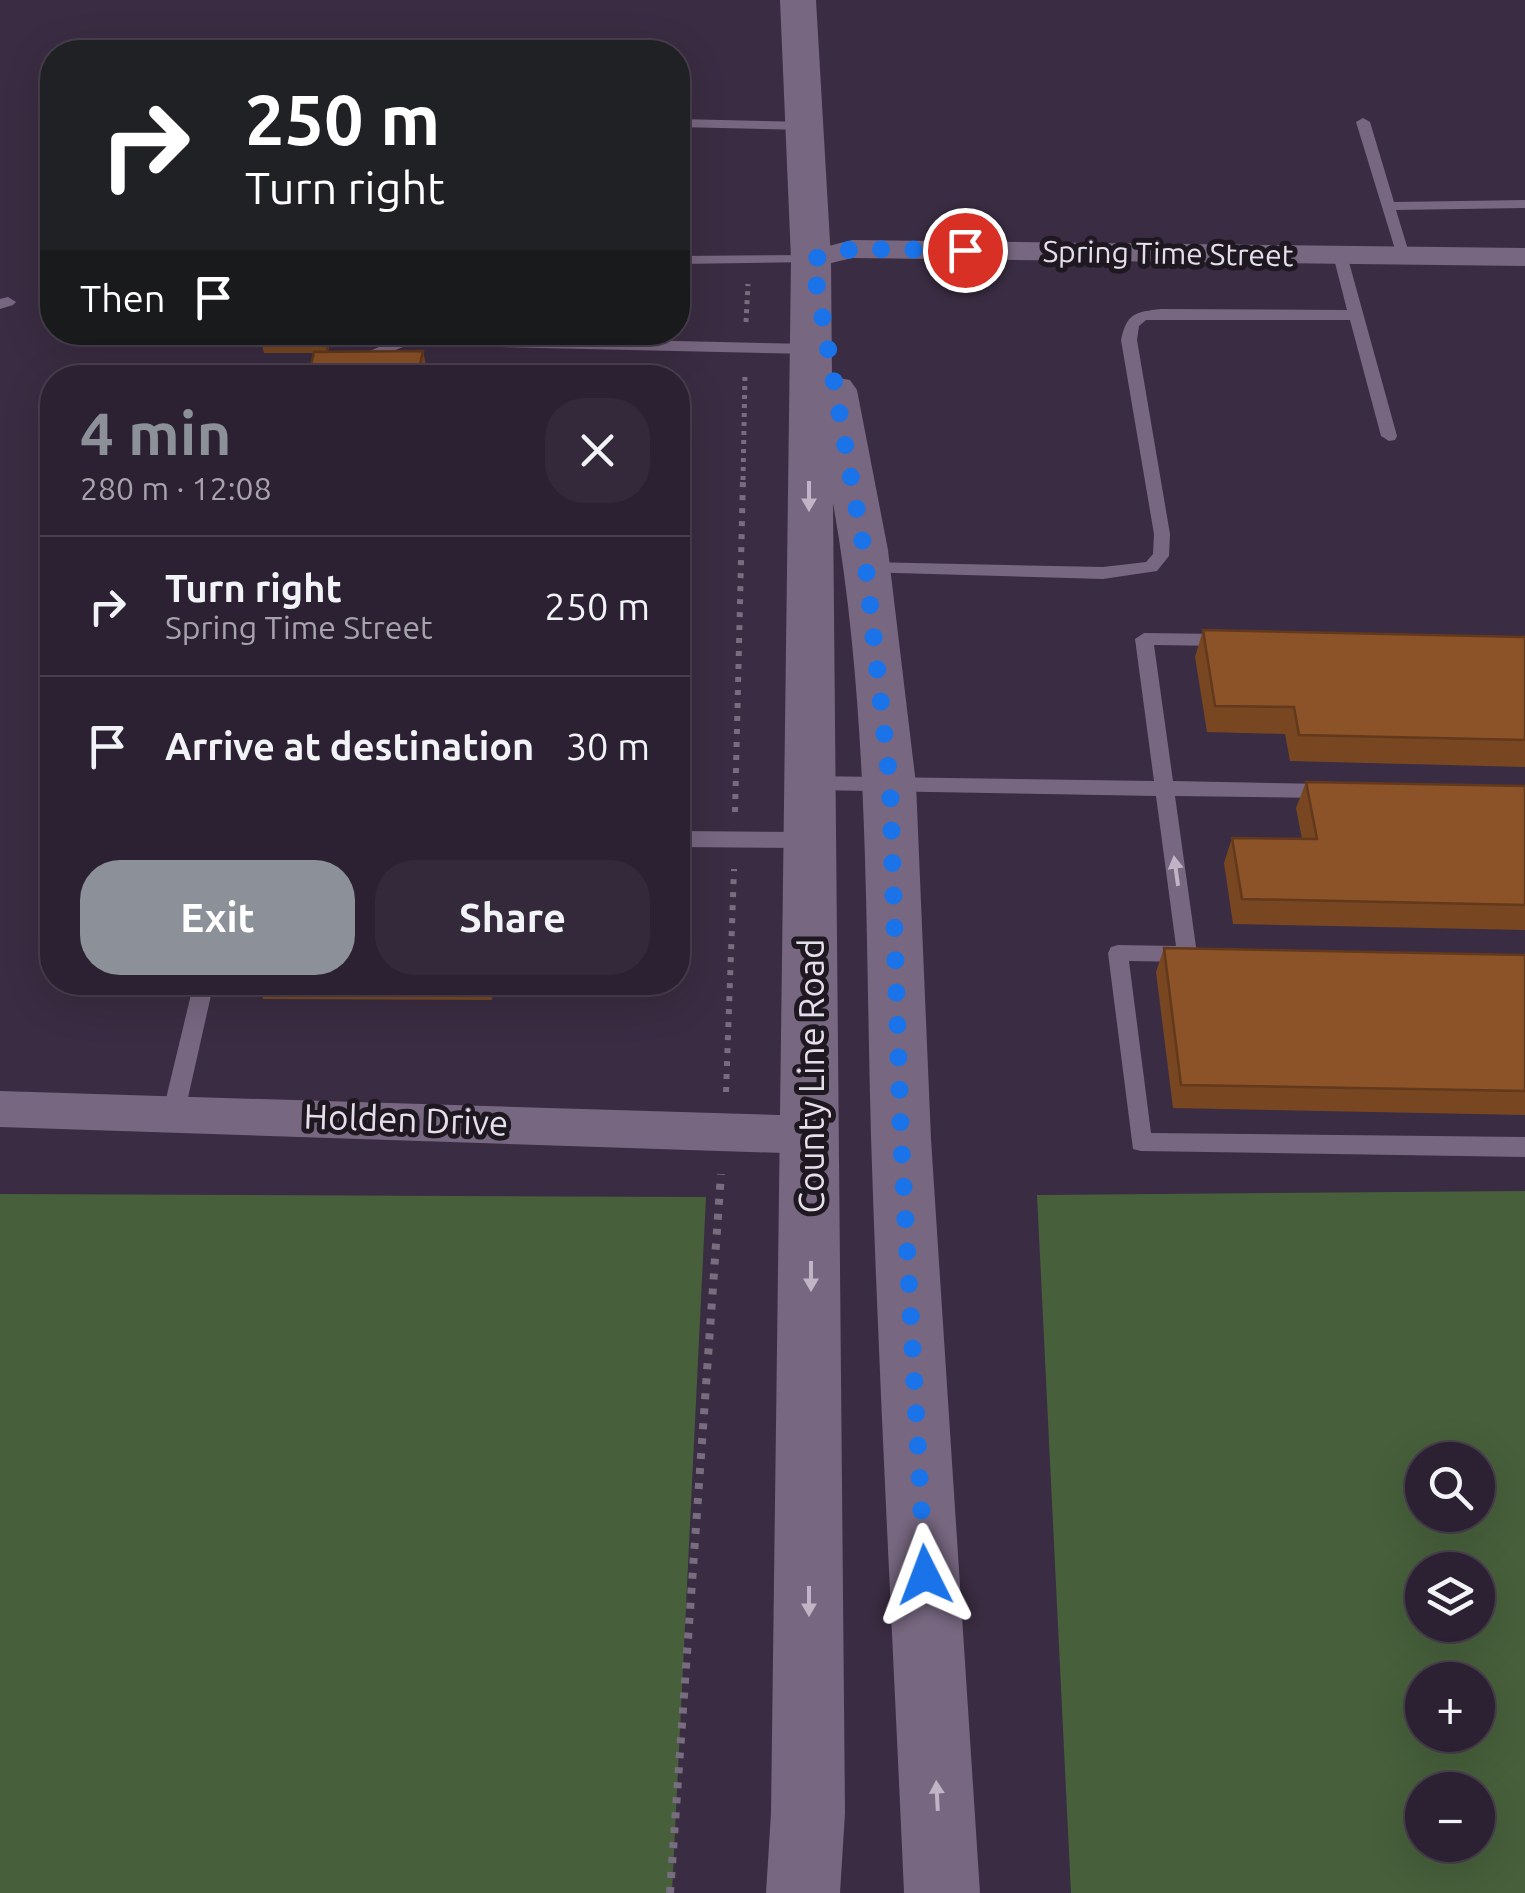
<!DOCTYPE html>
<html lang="en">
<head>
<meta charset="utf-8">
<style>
	:root { --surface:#2c2132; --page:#34293a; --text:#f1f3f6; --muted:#a6a3ac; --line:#483e4d; --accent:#8c9099 }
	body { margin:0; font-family:Ubuntu,sans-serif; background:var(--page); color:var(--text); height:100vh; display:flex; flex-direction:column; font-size:38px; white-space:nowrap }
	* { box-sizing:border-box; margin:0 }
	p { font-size:32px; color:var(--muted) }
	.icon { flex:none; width:55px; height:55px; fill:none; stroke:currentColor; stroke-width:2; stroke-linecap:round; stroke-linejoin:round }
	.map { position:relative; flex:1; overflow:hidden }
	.side { position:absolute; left:40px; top:365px; width:650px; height:630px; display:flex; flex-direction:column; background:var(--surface); border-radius:40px; box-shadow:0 10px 40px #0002,0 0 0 2px var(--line) }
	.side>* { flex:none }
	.top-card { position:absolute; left:40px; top:40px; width:650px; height:305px; border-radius:40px; box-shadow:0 10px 40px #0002,0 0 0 2px var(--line); background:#202124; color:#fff; overflow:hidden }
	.tools { position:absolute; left:1405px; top:1442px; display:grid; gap:20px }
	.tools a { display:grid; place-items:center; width:90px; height:90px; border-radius:50%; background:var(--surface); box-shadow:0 10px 40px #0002,0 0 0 2px var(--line); font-size:50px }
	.pin { position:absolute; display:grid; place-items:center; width:85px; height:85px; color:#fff; margin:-42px; border:5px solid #fff; border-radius:50%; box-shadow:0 2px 10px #0007 }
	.me { position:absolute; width:110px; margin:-55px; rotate:357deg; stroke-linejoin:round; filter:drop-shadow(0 0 8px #0008) }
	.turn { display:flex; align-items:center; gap:35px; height:210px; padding:0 40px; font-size:45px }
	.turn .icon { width:130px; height:130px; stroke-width:2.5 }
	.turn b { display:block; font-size:70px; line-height:85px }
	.then { display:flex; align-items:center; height:95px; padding:0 40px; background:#0003; gap:20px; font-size:38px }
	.round { display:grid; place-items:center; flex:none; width:105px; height:105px; border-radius:40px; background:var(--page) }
	.summary { display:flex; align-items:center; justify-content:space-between; height:170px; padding:0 40px }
	h1 { font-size:60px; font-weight:600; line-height:75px; color:var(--accent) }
	.action { display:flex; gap:20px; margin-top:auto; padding:20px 40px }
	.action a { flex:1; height:115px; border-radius:40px; background:var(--accent); color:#fff; font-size:40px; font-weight:600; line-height:115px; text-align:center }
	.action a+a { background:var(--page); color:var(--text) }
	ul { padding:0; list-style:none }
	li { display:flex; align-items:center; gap:30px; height:140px; padding:0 40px; border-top:2px solid var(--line) }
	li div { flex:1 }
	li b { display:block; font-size:38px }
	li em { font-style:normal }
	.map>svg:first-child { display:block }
	.green { fill:#475f3b; fill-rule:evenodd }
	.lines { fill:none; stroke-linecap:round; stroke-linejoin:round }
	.path-far2 { stroke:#786c7f; stroke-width:5; stroke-dasharray:4 5; stroke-linecap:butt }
	.path-far1 { stroke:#786c7f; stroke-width:6; stroke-dasharray:5 8; stroke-linecap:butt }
	.path { stroke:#786c7f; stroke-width:8; stroke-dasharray:6 9; stroke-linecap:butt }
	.service { fill:#776780; fill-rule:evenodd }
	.minor { fill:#776780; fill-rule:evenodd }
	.secondary { fill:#776780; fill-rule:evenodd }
	.wall { fill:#784722 }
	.shaded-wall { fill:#62391c }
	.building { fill:#8c5228; stroke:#62391c; stroke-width:2.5 }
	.oneway { fill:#c0b4c6 }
	.route { stroke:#1a73e8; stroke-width:18; stroke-dasharray:0 32.4 }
	.labels { text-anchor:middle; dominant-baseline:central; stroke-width:10; stroke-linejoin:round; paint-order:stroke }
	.far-street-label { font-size:30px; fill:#e7deec; stroke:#1e1821 }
	.street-label { font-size:35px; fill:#e7deec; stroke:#1e1821 }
</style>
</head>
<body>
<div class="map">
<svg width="1525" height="1893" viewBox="0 0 1525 1893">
	<rect width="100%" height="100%" fill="#3a2c42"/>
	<g class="green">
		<path d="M1525 1191V1893H1071L1037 1195ZM1422 1460H1478V1515H1422ZM1422 1570H1478V1625H1422ZM1422 1680H1478V1735H1422ZM1422 1790H1478V1845H1422Z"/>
		<path d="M0 1194 706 1197 672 1893H0Z"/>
	</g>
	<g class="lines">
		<g class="path-far2">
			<path d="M746 322 748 284"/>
			<path d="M743 480 745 374"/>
		</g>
		<g class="path-far1">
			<path d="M735 812 743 478"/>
			<path d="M726 1092 734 869"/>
		</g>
		<path class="path" d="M670 1893 721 1174"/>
		<g class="service">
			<path d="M1363 118 1370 122 1394 202 1525 200V208L1396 210 1410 256 1408 259H1398L1356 122Z"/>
			<path d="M678 119 807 122 814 126 807 130 678 127Z"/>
			<path d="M1340 251 1347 255 1397 436 1395 440 1389 441 1381 436 1350 320H1146L1139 326 1137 340 1170 534 1169 556 1157 571 1103 579 861 572 858 568 861 564 867 562 1103 567 1146 562 1153 554 1154 534 1121 340C1127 313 1135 312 1161 309L1347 310 1333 255Z"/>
			<path d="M811 255 816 256V262L678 264V256Z"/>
			<path d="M8 297 16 302 13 305 0 309V299Z"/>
			<path d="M406 335 811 344 819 349 811 354 408 345 353 367 345 362Z"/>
			<path d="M1144 633 1223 634 1232 640 1223 646 1154 645 1173 781 1328 784 1337 791 1328 798 1175 796 1197 954 1194 960 1187 962 1129 961 1151 1133 1525 1137V1157L1141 1151 1133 1149 1108 953 1111 947 1118 945 1176 946 1156 796 812 790 803 783 812 776 1154 781 1135 639Z"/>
			<path d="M678 831 810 832 820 840 810 848 678 847Z"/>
			<path d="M194 982H214L185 1111 182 1118 174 1120 166 1118 163 1111Z"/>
		</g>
		<g class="minor">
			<path d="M852 240 1525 248V266L852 258 811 268 801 265 796 259 801 253Z"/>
			<path d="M0 1091 812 1116 827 1122 833 1135 827 1148 812 1154 0 1127Z"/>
		</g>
		<path class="secondary" d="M780 0H816L831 259 832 377 850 380 857 390 888 550 916 784 931 1139 980 1893H904C893 1641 879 1389 871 1137 865 925 870 712 833 503L845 1813 840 1893H766L771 1813 791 259Z"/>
	</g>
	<g class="wall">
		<path d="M332 332 328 352 423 351 426 365 447 378 314 353H264L260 338Z"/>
		<path d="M1203 630 1525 637V767L1290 761 1285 734 1207 732 1195 657Z"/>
		<path d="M1306 782 1525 786V930L1233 924 1224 863 1232 838 1302 839 1296 808Z"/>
		<path d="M1164 948 1525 955V1115L1173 1108 1156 972Z"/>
		<path d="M256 982H494L492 1000 263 999Z"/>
	</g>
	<g class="shaded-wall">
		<path d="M325 332H332L327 353 324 338Z"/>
		<path d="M488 982H494L492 1000Z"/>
	</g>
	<g class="building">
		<path d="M262 332H325L324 338H260Z"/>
		<path d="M423 351 420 365H445L442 378H308L314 352Z"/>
		<path d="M1203 630 1525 637V740L1299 735 1294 707 1215 706Z"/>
		<path d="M1306 782 1525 786V905L1242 899 1232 838 1317 839Z"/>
		<path d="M1164 948 1525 955V1091L1181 1085Z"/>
	</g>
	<defs><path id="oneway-solid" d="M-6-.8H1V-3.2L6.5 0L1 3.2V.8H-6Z" transform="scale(2.5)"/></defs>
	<g class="oneway">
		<use href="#oneway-solid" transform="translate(809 496) rotate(90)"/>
		<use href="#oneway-solid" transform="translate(1176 871) rotate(-98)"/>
		<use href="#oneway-solid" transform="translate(811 1276) rotate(90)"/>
		<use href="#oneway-solid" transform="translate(809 1601) rotate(90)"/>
		<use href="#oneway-solid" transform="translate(937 1796) rotate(-93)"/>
	</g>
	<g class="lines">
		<path class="route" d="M925 1575 901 1139 890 784 864 550 812 259 852 249 965 250"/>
	</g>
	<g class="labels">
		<g class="far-street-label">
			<text transform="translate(1168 253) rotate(1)">Spring Time Street</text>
		</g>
		<g class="street-label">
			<text transform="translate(811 1076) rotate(-90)">County Line Road</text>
			<text transform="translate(406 1119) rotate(2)">Holden Drive</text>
		</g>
	</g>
</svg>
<div class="tools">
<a><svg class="icon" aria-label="search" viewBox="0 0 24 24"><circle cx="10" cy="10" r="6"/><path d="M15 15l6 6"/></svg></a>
<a><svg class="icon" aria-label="layers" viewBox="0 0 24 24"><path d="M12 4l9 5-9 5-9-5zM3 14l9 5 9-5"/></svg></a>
<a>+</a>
<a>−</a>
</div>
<div class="pin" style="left:965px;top:250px;background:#d93025"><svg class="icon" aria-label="arrive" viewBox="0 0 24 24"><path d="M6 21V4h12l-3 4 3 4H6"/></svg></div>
<svg class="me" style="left:925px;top:1575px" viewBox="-20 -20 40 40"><path d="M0-17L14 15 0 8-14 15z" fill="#1a73e8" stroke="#fff" stroke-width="4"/></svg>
<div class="top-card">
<div class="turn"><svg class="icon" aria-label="right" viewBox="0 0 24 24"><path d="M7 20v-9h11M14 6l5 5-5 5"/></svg><div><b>250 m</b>Turn right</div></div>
<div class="then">Then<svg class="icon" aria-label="arrive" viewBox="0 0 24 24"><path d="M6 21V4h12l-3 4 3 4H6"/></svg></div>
</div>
<section class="side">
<div class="summary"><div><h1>4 min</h1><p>280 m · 12:08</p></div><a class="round"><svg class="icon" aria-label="close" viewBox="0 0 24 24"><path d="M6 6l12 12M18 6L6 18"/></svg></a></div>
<ul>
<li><svg class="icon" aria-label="right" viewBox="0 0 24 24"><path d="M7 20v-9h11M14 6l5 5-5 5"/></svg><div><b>Turn right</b><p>Spring Time Street</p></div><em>250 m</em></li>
<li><svg class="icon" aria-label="arrive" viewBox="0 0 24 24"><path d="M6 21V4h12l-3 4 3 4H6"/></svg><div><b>Arrive at destination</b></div><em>30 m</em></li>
</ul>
<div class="action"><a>Exit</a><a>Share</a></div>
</section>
</div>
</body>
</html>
